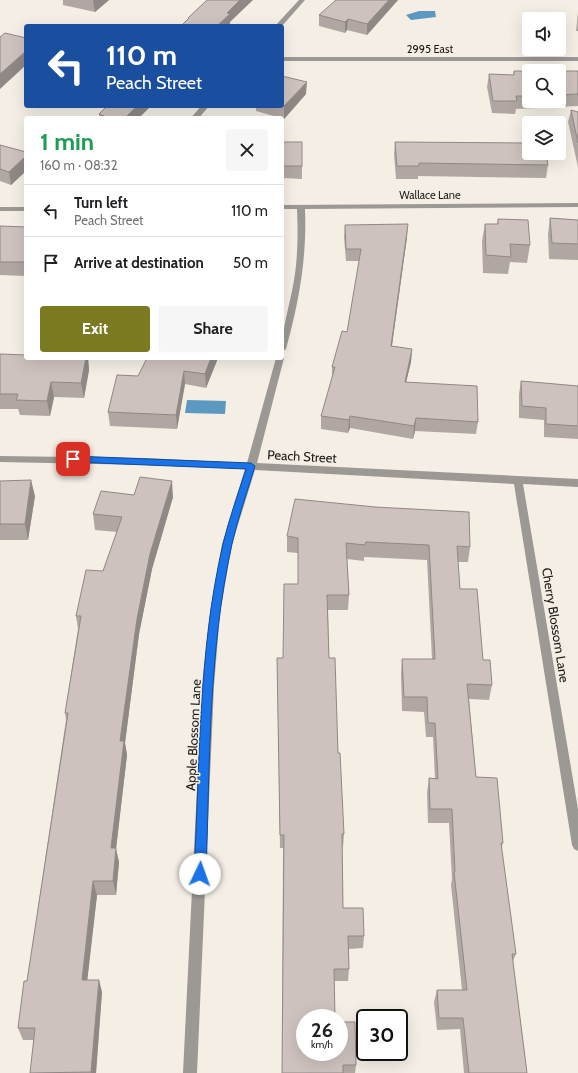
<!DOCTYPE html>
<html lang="en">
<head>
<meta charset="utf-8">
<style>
	:root { --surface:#fff; --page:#f6f6f6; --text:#202124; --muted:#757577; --line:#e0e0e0; --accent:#7b7a21 }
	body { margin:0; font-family:Cabin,sans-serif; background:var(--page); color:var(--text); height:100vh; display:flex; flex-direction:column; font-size:15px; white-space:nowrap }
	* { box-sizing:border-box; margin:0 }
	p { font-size:13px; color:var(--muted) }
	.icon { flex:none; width:22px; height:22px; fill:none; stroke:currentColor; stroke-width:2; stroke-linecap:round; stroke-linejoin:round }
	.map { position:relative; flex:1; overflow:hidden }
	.sheet { position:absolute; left:24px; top:116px; width:260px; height:244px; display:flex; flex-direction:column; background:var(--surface); border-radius:4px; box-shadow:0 4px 16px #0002 }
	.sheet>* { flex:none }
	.hud { position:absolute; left:24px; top:24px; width:260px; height:84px; border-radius:4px; box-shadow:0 4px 16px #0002; background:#1a4fa0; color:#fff; overflow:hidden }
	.buttons { position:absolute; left:522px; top:12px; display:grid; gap:8px }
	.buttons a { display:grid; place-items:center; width:44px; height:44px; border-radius:4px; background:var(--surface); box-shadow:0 4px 16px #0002; font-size:20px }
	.speed { position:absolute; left:296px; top:1009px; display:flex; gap:8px; font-size:20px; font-weight:700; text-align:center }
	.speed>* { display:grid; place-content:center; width:52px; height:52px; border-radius:50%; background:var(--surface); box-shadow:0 4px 16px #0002; line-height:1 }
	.speed small { font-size:10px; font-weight:400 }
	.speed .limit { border:2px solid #111; border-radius:6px; background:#fff; color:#111 }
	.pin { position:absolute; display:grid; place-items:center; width:34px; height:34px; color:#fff; margin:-17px; border-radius:8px; box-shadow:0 2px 6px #0006 }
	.me { position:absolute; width:44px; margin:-22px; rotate:3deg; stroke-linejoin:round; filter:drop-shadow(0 0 3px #0008) }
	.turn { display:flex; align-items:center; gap:14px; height:84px; padding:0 16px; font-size:18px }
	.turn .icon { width:52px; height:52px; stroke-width:2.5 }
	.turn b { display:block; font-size:28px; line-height:34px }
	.round { display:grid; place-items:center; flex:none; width:42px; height:42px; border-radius:4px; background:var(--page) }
	.head { display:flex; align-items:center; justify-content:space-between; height:68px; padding:0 16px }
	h1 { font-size:24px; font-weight:700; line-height:30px; color:#1e9e55 }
	.action { display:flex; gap:8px; margin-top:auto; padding:8px 16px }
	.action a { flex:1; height:46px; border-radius:4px; background:var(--accent); color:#fff; font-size:16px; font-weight:700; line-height:46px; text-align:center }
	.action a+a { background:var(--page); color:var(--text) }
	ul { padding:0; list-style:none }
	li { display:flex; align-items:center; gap:12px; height:52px; padding:0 16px; border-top:1px solid var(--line) }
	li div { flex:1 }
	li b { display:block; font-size:15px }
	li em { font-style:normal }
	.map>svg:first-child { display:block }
	.water { fill:#5b99c1 }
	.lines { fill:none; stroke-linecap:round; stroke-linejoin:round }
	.street { fill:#9c9995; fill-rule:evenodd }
	.wall { fill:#b0a7a3; fill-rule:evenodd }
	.shaded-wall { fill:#908885 }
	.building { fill:#cdc2be; stroke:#908885 }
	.route { fill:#1a73e8; stroke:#114b97 }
	.labels { text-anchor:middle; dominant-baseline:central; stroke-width:3; stroke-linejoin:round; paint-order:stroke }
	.far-street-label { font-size:11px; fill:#1d1a17; stroke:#f5eee5 }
	.street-label { font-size:13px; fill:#1d1a17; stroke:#f5eee5 }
</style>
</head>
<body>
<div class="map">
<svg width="578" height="1073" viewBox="0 0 578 1073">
	<rect width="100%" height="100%" fill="#f5eee5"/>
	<g class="water">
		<path d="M419 11H435L436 17 411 20 406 15Z"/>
		<path d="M187 400 226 401 225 414 185 413Z"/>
	</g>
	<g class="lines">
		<g class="street">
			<path d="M299 0H305L282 26H275Z"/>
			<rect x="282" y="57" width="296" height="4"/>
			<path d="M201 106H209L199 118H191Z"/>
			<path d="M578 203V207L305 209C307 258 299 302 286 349L282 352C282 326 290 305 294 280 298 256 298 233 297 209H282V205Z"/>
			<rect x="0" y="207" width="26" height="4"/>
			<path d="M282 356 284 358 257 463 578 479V487L523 484 578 809V851L574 849 572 845 514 484 255 470 232 544 220 613 214 686 197 1073H183L202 686 210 613 222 544 245 469 145 465 0 462V456L145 458 247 463 276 358H282Z"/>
		</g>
	</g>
	<g class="wall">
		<path d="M63 0H109L95 12 63 5Z"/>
		<path d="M336 0H398L367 35 347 30 345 33 319 26V15Z"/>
		<path d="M578 12V31H576Z"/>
		<path d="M514 71H578V106L516 109 515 114 492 113 487 87 489 74 513 75ZM529 71H559V101H529Z"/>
		<path d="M306 94 284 119 256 111V106H282Z"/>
		<path d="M571 110 578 112V167L568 122Z"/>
		<path d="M99 114 139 118H99Z"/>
		<path d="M282 142H302V179L282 178Z"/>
		<path d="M395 142 548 165 546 178 418 176V179H396L394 154Z"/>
		<path d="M0 145 26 152V171L11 185 0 181Z"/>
		<path d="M550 218 578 220V260L549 259 548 234Z"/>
		<path d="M498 219 530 245 527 263 510 262 508 274 483 273 482 241 485 224H497Z"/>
		<path d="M345 225 407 237 392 346 412 349 411 362 406 382 478 422 476 434 415 431 413 439 350 428 348 433 321 429V416L332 379V367L347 332 359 261H346L344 237Z"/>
		<path d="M0 226 26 227V276L0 275Z"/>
		<path d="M0 354 26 358H88L89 370 84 398 54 397 50 416 20 415 18 409H0Z"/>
		<path d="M218 358 206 388 185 384 177 429 110 426 108 412 138 376Z"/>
		<path d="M521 381 578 386V439L544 437V420L519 418V394Z"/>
		<path d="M0 481 35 496 28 540H0Z"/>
		<path d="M134 495 173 497 152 569 139 634 125 743 127 755 116 849 119 862 116 895H97L87 980 102 992 96 1073H30L34 1040H23L18 1028 27 981 66 720 65 713 78 629 76 616 103 571 117 532 95 530 93 514Z"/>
		<path d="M287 536 470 547 468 562H458L460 589 483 660 492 685 489 700 469 699 476 777 503 843 501 849 516 954 513 961 527 1073H464L460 1029 437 1030 434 1002 437 990H462L451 885 452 879 449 823H428L427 793 429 778 435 779 433 737H426L424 712 402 711 401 674 402 659H432L427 560 364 557V561L347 559 349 595 348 610H328L329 658 338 753 344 834 343 847H342L343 908 364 936 363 948 349 949V969L348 981H334L305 1018 356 1065 355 1073H282L283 848H280L277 658H283L298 584V553L287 552Z"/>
	</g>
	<g class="shaded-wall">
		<path d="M94 0H109L95 12 93 1Z"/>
		<path d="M240 0H253L230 22V26H217L227 13Z"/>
		<path d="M389 0H398L367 35V24Z"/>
		<path d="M348 19 347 30 345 33V22Z"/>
		<path d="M26 51V65L0 89V74Z"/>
		<path d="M307 82 306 94 284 119V106Z"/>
		<path d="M137 106H151L139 118H125Z"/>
		<path d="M26 156V171L11 185 9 172Z"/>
		<path d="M408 224 407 237 390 359 391 346Z"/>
		<path d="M412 349 411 362 403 395 405 382Z"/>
		<path d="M86 358H88L89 370 84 398 81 383Z"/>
		<path d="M211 358H218L206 388 205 374Z"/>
		<path d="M184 371 185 384 177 429 176 415Z"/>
		<path d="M51 382 54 397 50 416 47 401Z"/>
		<path d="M350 416V428L348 433 349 420Z"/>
		<path d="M416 418 415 431 413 439 414 426Z"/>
		<path d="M31 480 35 496 28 540 25 524Z"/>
		<path d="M172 481 173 497 152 569 139 634 125 743 127 755 116 849 119 862 116 895 113 881 111 848 120 741 137 619 150 554Z"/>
		<path d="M93 881 97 895 86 992 82 980Z"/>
		<path d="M99 980 102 992 96 1073H91Z"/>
	</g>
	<g class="building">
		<path d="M207 0H240L227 13 230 14 217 26H181L189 18H188Z"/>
		<path d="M336 0H389L367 24 348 19 345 22 319 15Z"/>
		<path d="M5 33 26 38V51L0 74V37Z"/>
		<path d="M514 71H578V94L559 95V71H529V96H516L517 101H493L489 74 514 75Z"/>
		<path d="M282 76 307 82 284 106H282Z"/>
		<path d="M107 106H137L125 118H105L106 117 99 114Z"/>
		<path d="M571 110 578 112V143Z"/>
		<rect x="282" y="142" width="20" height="24"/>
		<path d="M395 142 529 143V153H546L548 165 419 163V166H397Z"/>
		<path d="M0 145 26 152V156L9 172 0 169Z"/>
		<path d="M550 218 578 220V244L552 243Z"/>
		<path d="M498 219 528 220 530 245 510 244 511 257 486 255 485 224H498Z"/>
		<path d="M408 224 391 346 412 349 405 382 477 386 478 422 416 418 414 426 350 416 349 420 321 416 335 367H332L342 331 347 332 361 249H346L345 225Z"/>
		<path d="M0 226 26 227V262H0Z"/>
		<path d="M0 354 26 355V358H86L81 383 51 382 47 401 16 400 18 394H0Z"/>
		<path d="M147 358H211L205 374 184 371 176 415 108 412 117 375 138 376Z"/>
		<path d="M521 381 578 386V426L546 424V408L522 406Z"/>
		<path d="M140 477 172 481 150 554 137 619 120 741H124L111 848H116L113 881H93L82 980H99L91 1072 30 1073 35 1028H18L24 981H27L68 713H65L81 616H76L86 570 103 571 122 517 93 514 101 491 134 495Z"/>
		<path d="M31 480 25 524H0V481Z"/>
		<path d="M295 499 375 507 469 512 470 547 457 546 460 589H477L483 660H490L492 685 467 684 476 777 497 778 503 843H501L516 954H512L527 1073H469L463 1018H439L437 990H467L454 872H455L452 809H430L429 778 438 779 435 723H428L427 697H404L402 659H435L429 545 366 542 365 545 346 543 349 595H327L329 658H335L338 753H340L344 834H342L343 908H363L364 936H348L349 969H334L335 1018H305V1052H339V1022H355L356 1065H343V1073H282L284 835H280L277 658H283L284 584H298V538L287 536Z"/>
	</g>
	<path class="route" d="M73 456 251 463 255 466C247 492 238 518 232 544 208 652 210 765 206 874L204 878 200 879 196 878 194 874C200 765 198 651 223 544 229 519 238 494 246 469L73 462 69 459Z"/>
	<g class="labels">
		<g class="far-street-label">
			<text x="430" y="49">2995 East</text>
			<text x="430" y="195">Wallace Lane</text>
		</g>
		<g class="street-label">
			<text transform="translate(302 456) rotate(3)">Peach Street</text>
			<text transform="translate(556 625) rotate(81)">Cherry Blossom Lane</text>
			<text transform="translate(193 735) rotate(-87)">Apple Blossom Lane</text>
		</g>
	</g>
</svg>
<div class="buttons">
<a><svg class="icon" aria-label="sound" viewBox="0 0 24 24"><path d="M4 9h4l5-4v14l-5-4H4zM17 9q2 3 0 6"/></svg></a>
<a><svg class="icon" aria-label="search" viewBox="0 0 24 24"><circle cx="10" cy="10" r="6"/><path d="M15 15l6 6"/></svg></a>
<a><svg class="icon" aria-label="layers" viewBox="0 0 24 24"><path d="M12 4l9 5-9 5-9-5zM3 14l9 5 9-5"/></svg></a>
</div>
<div class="speed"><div>26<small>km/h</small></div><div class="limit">30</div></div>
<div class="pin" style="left:73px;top:459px;background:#d93025"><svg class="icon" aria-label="arrive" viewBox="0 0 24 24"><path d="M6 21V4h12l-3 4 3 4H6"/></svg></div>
<svg class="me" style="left:200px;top:874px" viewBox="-20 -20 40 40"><circle r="19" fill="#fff"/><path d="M0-13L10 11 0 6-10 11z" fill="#1a73e8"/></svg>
<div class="hud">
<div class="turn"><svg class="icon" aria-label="left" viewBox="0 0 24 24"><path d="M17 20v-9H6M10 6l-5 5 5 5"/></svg><div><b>110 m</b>Peach Street</div></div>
</div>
<section class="sheet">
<div class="head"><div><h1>1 min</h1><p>160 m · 08:32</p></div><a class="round"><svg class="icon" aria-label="close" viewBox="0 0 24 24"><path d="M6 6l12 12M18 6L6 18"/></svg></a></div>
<ul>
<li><svg class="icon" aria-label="left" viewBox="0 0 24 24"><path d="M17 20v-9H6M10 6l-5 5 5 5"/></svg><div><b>Turn left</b><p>Peach Street</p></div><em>110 m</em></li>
<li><svg class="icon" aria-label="arrive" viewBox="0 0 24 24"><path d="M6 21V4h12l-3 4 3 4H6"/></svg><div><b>Arrive at destination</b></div><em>50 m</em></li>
</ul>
<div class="action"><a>Exit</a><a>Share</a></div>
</section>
</div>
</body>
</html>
